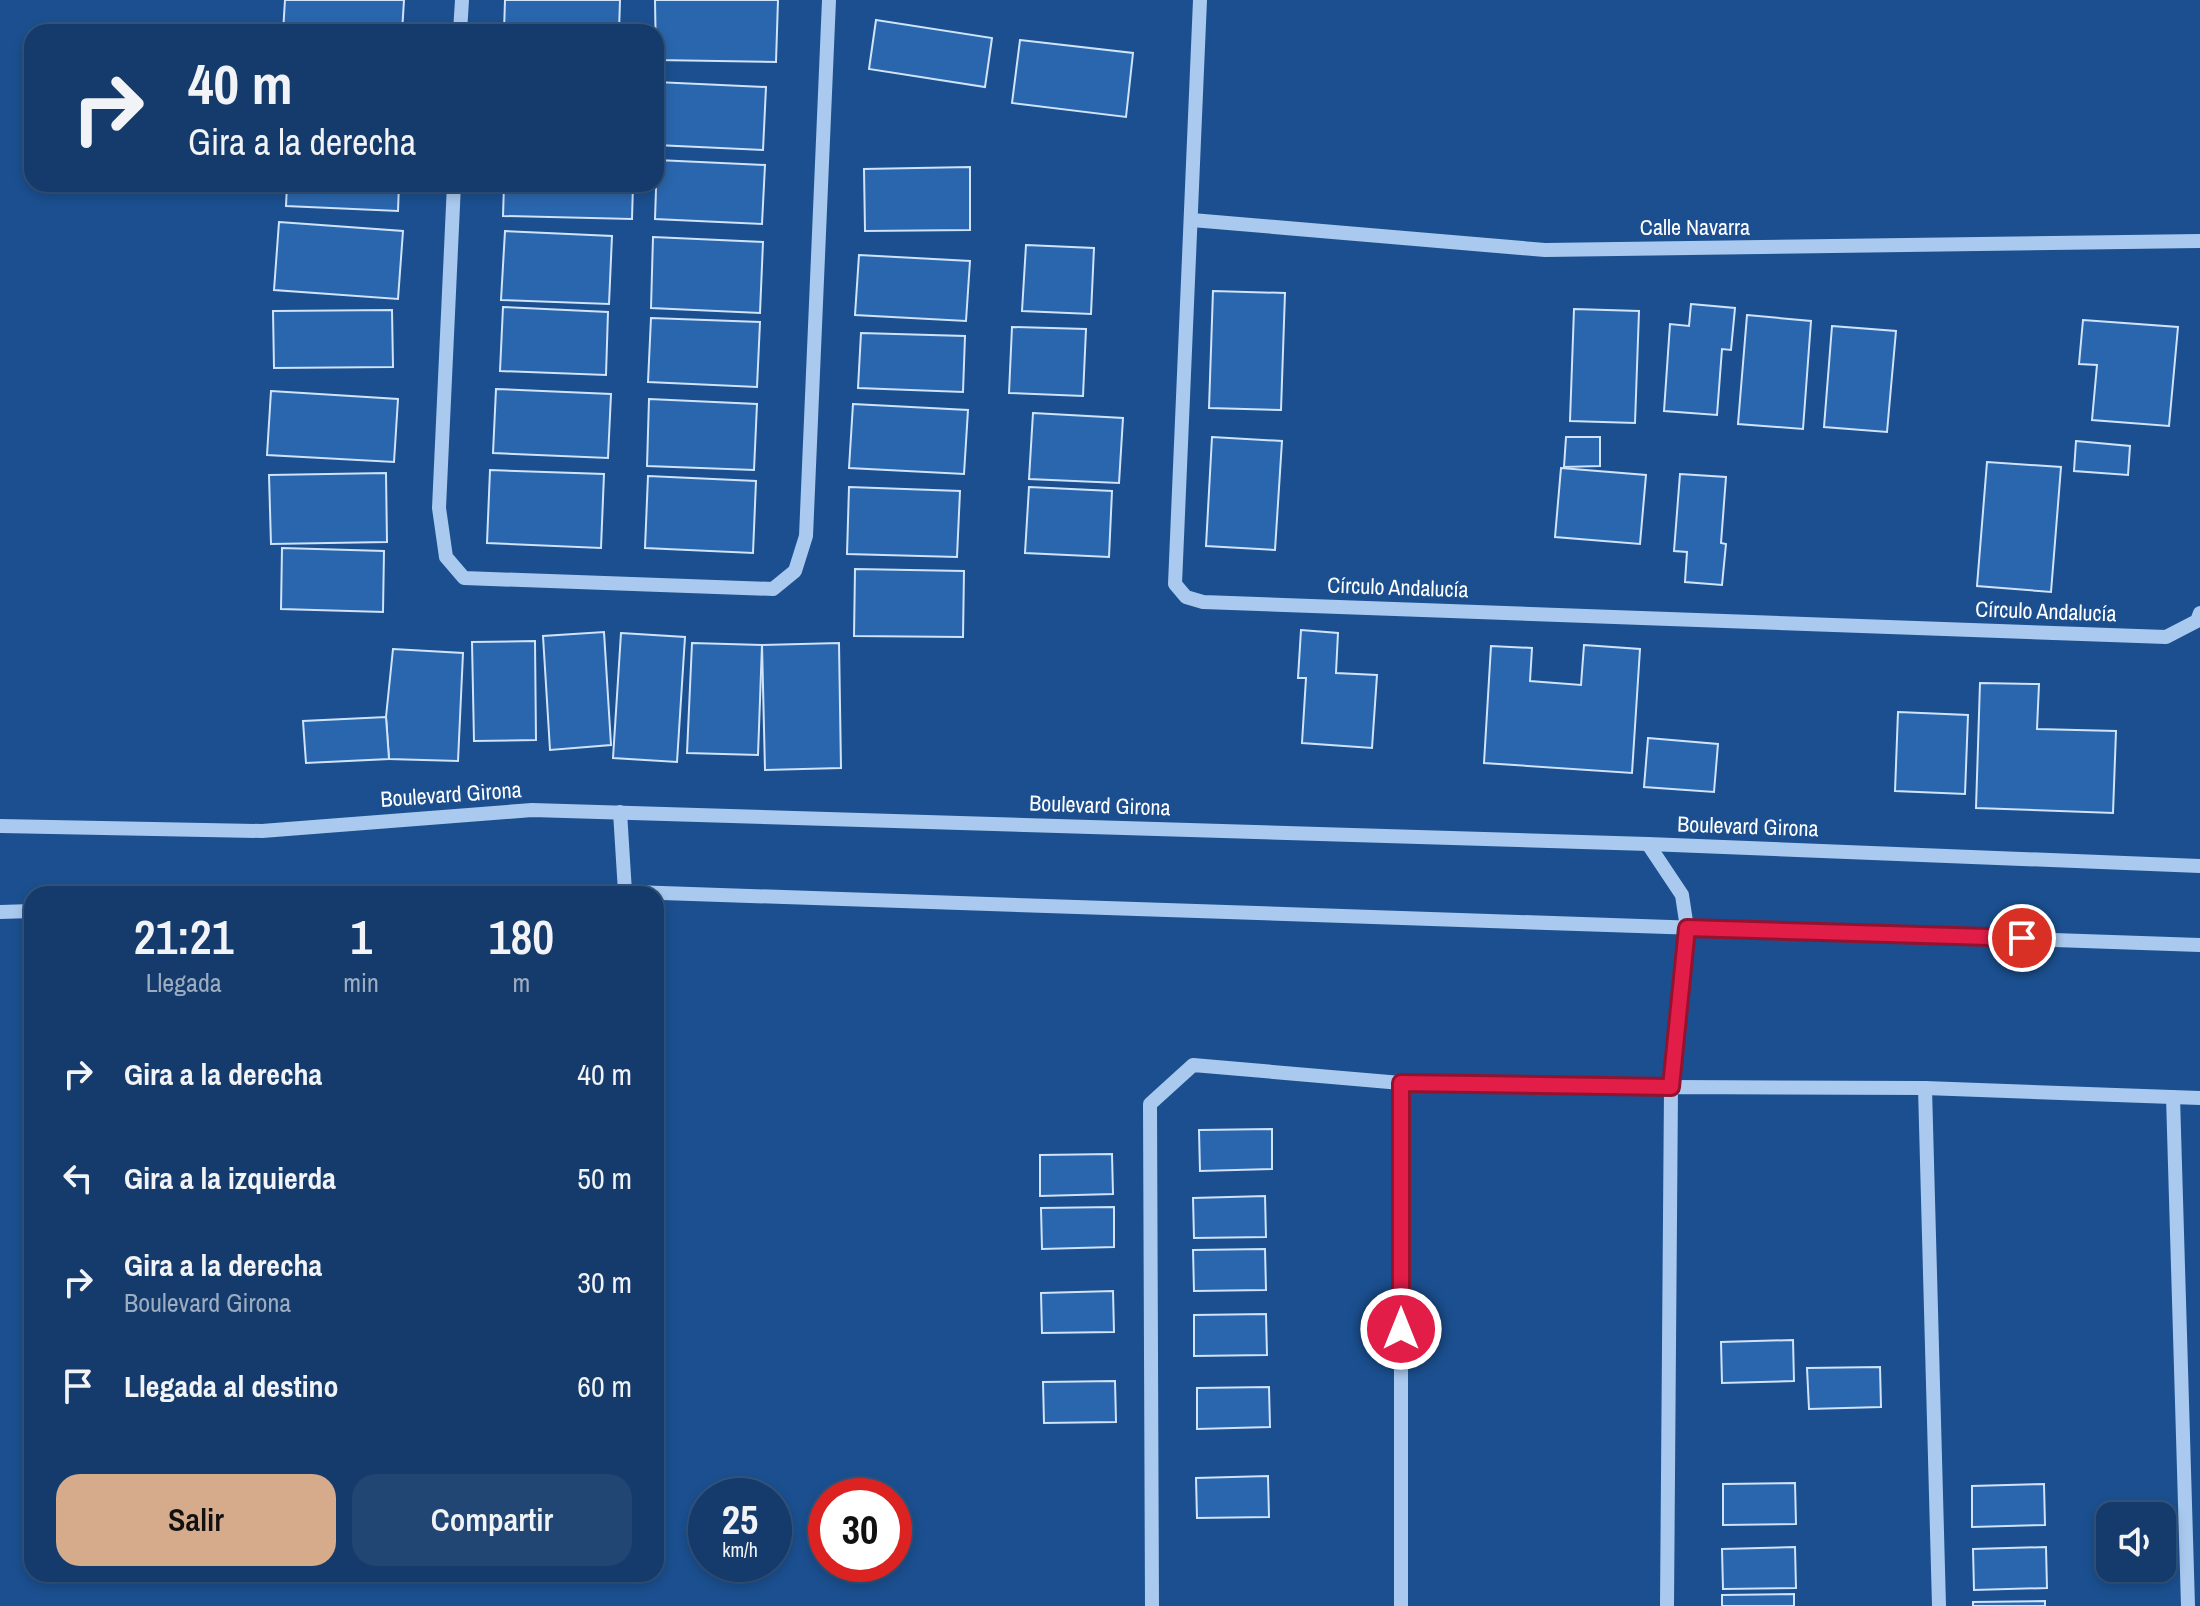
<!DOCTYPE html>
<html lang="es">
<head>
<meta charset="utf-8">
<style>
	:root { --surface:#143b6b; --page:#214673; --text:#f1f3f6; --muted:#9dadc1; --line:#33557e; --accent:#d6ab8b }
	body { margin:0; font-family:"Archivo Narrow",sans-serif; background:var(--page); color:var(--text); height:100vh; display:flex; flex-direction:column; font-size:30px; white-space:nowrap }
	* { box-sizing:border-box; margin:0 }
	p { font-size:26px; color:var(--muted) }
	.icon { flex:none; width:44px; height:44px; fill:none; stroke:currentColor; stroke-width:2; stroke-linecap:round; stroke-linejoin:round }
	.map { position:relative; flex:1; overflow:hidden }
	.details { position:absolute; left:24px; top:886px; width:640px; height:696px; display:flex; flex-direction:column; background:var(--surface); border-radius:24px; box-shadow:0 4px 12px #0003,0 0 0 2px var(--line) }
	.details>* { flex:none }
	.hud { position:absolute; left:24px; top:24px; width:640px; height:168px; border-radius:24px; box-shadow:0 4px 12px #0003,0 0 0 2px var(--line); background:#143b6b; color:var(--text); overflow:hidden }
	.tools { position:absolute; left:2096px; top:1502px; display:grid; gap:16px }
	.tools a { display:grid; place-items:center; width:80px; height:80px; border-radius:16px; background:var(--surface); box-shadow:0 4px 12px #0003,0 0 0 2px var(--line); font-size:40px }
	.speed { position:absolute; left:688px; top:1478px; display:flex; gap:16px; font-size:40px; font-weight:700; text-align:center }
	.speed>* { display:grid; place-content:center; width:104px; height:104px; border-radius:50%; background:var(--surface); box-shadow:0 4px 12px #0003,0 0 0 2px var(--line); line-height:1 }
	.speed small { font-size:20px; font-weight:400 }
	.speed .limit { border:12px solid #d22; background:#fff; color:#111 }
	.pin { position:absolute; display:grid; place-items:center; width:68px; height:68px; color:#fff; margin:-34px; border:4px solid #fff; border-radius:50%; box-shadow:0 2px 8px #0007 }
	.me { position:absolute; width:88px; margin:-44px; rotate:0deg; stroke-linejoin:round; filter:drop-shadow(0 0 6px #0008) }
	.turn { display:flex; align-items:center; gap:28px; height:168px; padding:0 32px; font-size:36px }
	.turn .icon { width:104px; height:104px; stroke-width:2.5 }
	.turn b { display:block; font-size:56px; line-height:68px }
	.eta { display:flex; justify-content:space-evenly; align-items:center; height:136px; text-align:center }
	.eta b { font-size:48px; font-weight:600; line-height:56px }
	.action { display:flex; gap:16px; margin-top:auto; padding:16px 32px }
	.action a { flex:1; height:92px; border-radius:24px; background:var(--accent); color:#111; font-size:32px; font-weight:600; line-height:92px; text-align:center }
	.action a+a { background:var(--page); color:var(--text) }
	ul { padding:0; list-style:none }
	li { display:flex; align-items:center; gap:24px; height:104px; padding:0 32px }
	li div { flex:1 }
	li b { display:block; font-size:30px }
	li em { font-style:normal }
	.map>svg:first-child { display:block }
	.building { fill:#2a66ad; stroke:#cfe3fa; stroke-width:2 }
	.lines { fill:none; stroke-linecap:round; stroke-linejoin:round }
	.minor { stroke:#a9c9ee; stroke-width:14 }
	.route-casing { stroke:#92132f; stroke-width:20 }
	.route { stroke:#e11d48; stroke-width:14 }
	.labels { text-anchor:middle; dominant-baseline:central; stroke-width:8; stroke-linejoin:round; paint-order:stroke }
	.street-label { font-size:22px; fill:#fff; stroke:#1b4f8f }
</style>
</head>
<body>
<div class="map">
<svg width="2200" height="1606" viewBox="0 0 2200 1606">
	<rect width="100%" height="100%" fill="#1b4f8f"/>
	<g class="building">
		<path d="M285 0H404L402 32H283Z"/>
		<path d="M505 0H620L619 32H504Z"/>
		<path d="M655 0H778L776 62 656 60Z"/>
		<path d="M876 20 992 38 985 87 869 69Z"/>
		<path d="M1020 40 1133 53 1126 117 1012 103Z"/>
		<path d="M656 82 766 87 763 150 656 145Z"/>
		<path d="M657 160 765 165 762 224 655 219Z"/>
		<path d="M970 167V230L865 231 864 169Z"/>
		<path d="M287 184H399L398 211 286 206Z"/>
		<path d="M504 184H633L632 219 503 216Z"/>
		<path d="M279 222 403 231 398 299 274 290Z"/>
		<path d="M505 231 612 236 609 304 501 300Z"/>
		<path d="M653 237 763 242 760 313 651 308Z"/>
		<path d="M1026 245 1094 248 1091 314 1022 311Z"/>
		<path d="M859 255 970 261 966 321 855 315Z"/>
		<path d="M1213 291 1285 293 1281 410 1209 408Z"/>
		<path d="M1691 304 1735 308 1731 350 1722 349 1717 415 1664 411 1670 324 1689 326Z"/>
		<path d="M503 307 608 312 606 375 500 371Z"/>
		<path d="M1574 309 1639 311 1635 423 1570 421Z"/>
		<path d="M392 310 393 367 274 368 273 311Z"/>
		<path d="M1747 315 1811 321 1803 429 1738 424Z"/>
		<path d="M651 318 760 322 757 387 648 382Z"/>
		<path d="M2083 320 2178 327 2169 426 2092 420 2097 365 2079 364Z"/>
		<path d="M1832 326 1896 331 1887 432 1824 427Z"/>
		<path d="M1012 327 1086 329 1083 396 1009 393Z"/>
		<path d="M861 333 965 336 963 392 858 388Z"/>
		<path d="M496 389 611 394 608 458 493 453Z"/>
		<path d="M271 391 398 399 394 462 267 455Z"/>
		<path d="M649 399 757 404 754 470 647 466Z"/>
		<path d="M853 404 968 410 964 474 849 468Z"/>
		<path d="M1033 413 1123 418 1119 483 1029 479Z"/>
		<path d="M1212 437 1282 441 1275 550 1206 546Z"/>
		<path d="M1566 437H1600V466L1564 467Z"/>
		<path d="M2076 441 2130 446 2128 475 2074 471Z"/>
		<path d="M1987 462 2061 467 2051 592 1977 586Z"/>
		<path d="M1561 468 1646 475 1640 544 1555 537Z"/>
		<path d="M490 470 604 474 601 548 487 543Z"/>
		<path d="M386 473 387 542 271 544 269 475Z"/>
		<path d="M1680 474 1726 477 1721 543 1726 544 1722 585 1685 582 1687 552 1674 551Z"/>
		<path d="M648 476 756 481 753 553 645 548Z"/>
		<path d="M849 487 960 491 957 557 847 554Z"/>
		<path d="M1029 487 1112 491 1109 557 1025 553Z"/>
		<path d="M282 548 384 551 383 612 281 609Z"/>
		<path d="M855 569 964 571 963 637 854 636Z"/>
		<path d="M1301 630 1338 633 1336 673 1377 675 1372 748 1302 743 1306 678H1298Z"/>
		<path d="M604 632 611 745 550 750 543 636Z"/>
		<path d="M621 633 685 637 677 762 613 758Z"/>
		<path d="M535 641 536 740 474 741 472 642Z"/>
		<path d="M692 643 762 645 758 755 687 753Z"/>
		<path d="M839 643 841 768 765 770 762 645Z"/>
		<path d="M1584 645 1640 649 1632 773 1484 763 1491 646 1532 648 1530 681 1581 685Z"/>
		<path d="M393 649 463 653 458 761 389 759 386 717Z"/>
		<path d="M1980 683 2039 684 2037 729 2116 731 2113 813 1976 808Z"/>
		<path d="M1898 712 1968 715 1965 794 1895 791Z"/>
		<path d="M386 717 389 759 306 763 303 721Z"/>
		<path d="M1648 738 1718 744 1714 792 1644 787Z"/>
		<path d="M1272 1129V1169L1200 1171 1199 1130Z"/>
		<path d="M1112 1154 1113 1194 1040 1196V1155Z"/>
		<path d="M1265 1196 1266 1237 1194 1238 1193 1198Z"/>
		<path d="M1114 1207V1247L1042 1249 1041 1208Z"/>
		<path d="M1265 1249 1266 1290 1194 1291 1193 1250Z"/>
		<path d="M1113 1291 1114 1332 1042 1333 1041 1293Z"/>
		<path d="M1266 1314 1267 1355 1194 1356V1315Z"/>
		<path d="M1793 1340 1794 1381 1722 1383 1721 1342Z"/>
		<path d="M1880 1367 1881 1407 1809 1409 1807 1368Z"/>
		<path d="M1115 1381 1116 1422 1044 1423 1043 1382Z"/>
		<path d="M1269 1387 1270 1427 1197 1429V1388Z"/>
		<path d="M1268 1476 1269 1517 1197 1518 1196 1478Z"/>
		<path d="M1795 1483 1796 1524 1723 1525V1484Z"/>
		<path d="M2044 1484 2045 1525 1972 1527V1486Z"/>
		<path d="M1795 1547 1796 1588 1723 1589 1722 1549Z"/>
		<path d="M2046 1547 2047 1588 1974 1590 1973 1549Z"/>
		<path d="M1794 1594V1606H1722V1595Z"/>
		<path d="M2045 1601V1606H1973V1602Z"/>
	</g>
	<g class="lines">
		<g class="minor">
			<path d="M1200 0 1175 584 1186 597 1203 602 2166 637 2197 621 2200 613"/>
			<path d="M460 32 462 0"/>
			<path d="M454 184 439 508 446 557 464 578 773 589 795 571 806 536 829 0"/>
			<path d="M1192 220 1545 250 2200 241"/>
			<path d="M620 812 625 892"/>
			<path d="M0 826 262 831 532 810 1648 844 2200 866"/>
			<path d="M533 894 604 891 2200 945"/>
			<path d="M0 912 32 911"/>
			<path d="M1401 1083V1606"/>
			<path d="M1925 1088 1939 1606"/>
			<path d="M2173 1097 2188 1606"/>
			<path d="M1152 1606 1150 1104 1193 1065 1401 1083 1671 1087 1687 928 1682 895 1648 844"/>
			<path d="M1667 1606 1671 1087 1925 1088 2200 1098"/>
		</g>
	</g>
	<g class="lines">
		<defs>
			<path id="route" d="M1401 1329V1083L1671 1087 1687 928 2022 938"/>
		</defs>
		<use href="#route" class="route-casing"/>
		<use href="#route" class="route"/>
	</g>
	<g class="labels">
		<g class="street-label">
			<text x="1695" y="227">Calle Navarra</text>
			<text transform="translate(1398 587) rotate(2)">Círculo Andalucía</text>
			<text transform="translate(2046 611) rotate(2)">Círculo Andalucía</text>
			<text transform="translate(451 794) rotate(-4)">Boulevard Girona</text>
			<text transform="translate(1100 805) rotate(2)">Boulevard Girona</text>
			<text transform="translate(1748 826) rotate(2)">Boulevard Girona</text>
		</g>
	</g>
</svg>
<div class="tools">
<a><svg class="icon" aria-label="sound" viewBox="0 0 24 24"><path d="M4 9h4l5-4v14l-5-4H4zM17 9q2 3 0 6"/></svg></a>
</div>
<div class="speed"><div>25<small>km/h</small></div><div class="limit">30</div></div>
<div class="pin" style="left:2022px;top:938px;background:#d93025"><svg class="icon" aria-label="arrive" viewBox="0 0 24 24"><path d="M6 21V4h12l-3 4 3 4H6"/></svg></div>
<svg class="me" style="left:1401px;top:1329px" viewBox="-20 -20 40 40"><circle r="17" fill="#e11d48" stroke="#fff" stroke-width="3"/><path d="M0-11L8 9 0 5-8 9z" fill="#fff"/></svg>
<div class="hud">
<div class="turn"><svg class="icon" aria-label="right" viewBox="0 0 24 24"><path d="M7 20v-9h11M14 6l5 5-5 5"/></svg><div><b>40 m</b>Gira a la derecha</div></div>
</div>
<section class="details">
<div class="eta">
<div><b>21:21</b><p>Llegada</p></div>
<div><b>1</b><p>min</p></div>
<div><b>180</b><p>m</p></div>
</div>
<ul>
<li><svg class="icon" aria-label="right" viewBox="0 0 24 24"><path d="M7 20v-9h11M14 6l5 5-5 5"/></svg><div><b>Gira a la derecha</b></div><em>40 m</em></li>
<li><svg class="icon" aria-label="left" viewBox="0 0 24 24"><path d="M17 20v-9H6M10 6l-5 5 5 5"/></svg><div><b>Gira a la izquierda</b></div><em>50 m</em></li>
<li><svg class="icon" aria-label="right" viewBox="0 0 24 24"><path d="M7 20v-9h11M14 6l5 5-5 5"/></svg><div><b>Gira a la derecha</b><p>Boulevard Girona</p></div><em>30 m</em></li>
<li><svg class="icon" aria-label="arrive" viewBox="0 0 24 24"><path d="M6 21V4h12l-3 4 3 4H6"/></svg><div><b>Llegada al destino</b></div><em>60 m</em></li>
</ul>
<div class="action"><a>Salir</a><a>Compartir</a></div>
</section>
</div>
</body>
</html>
